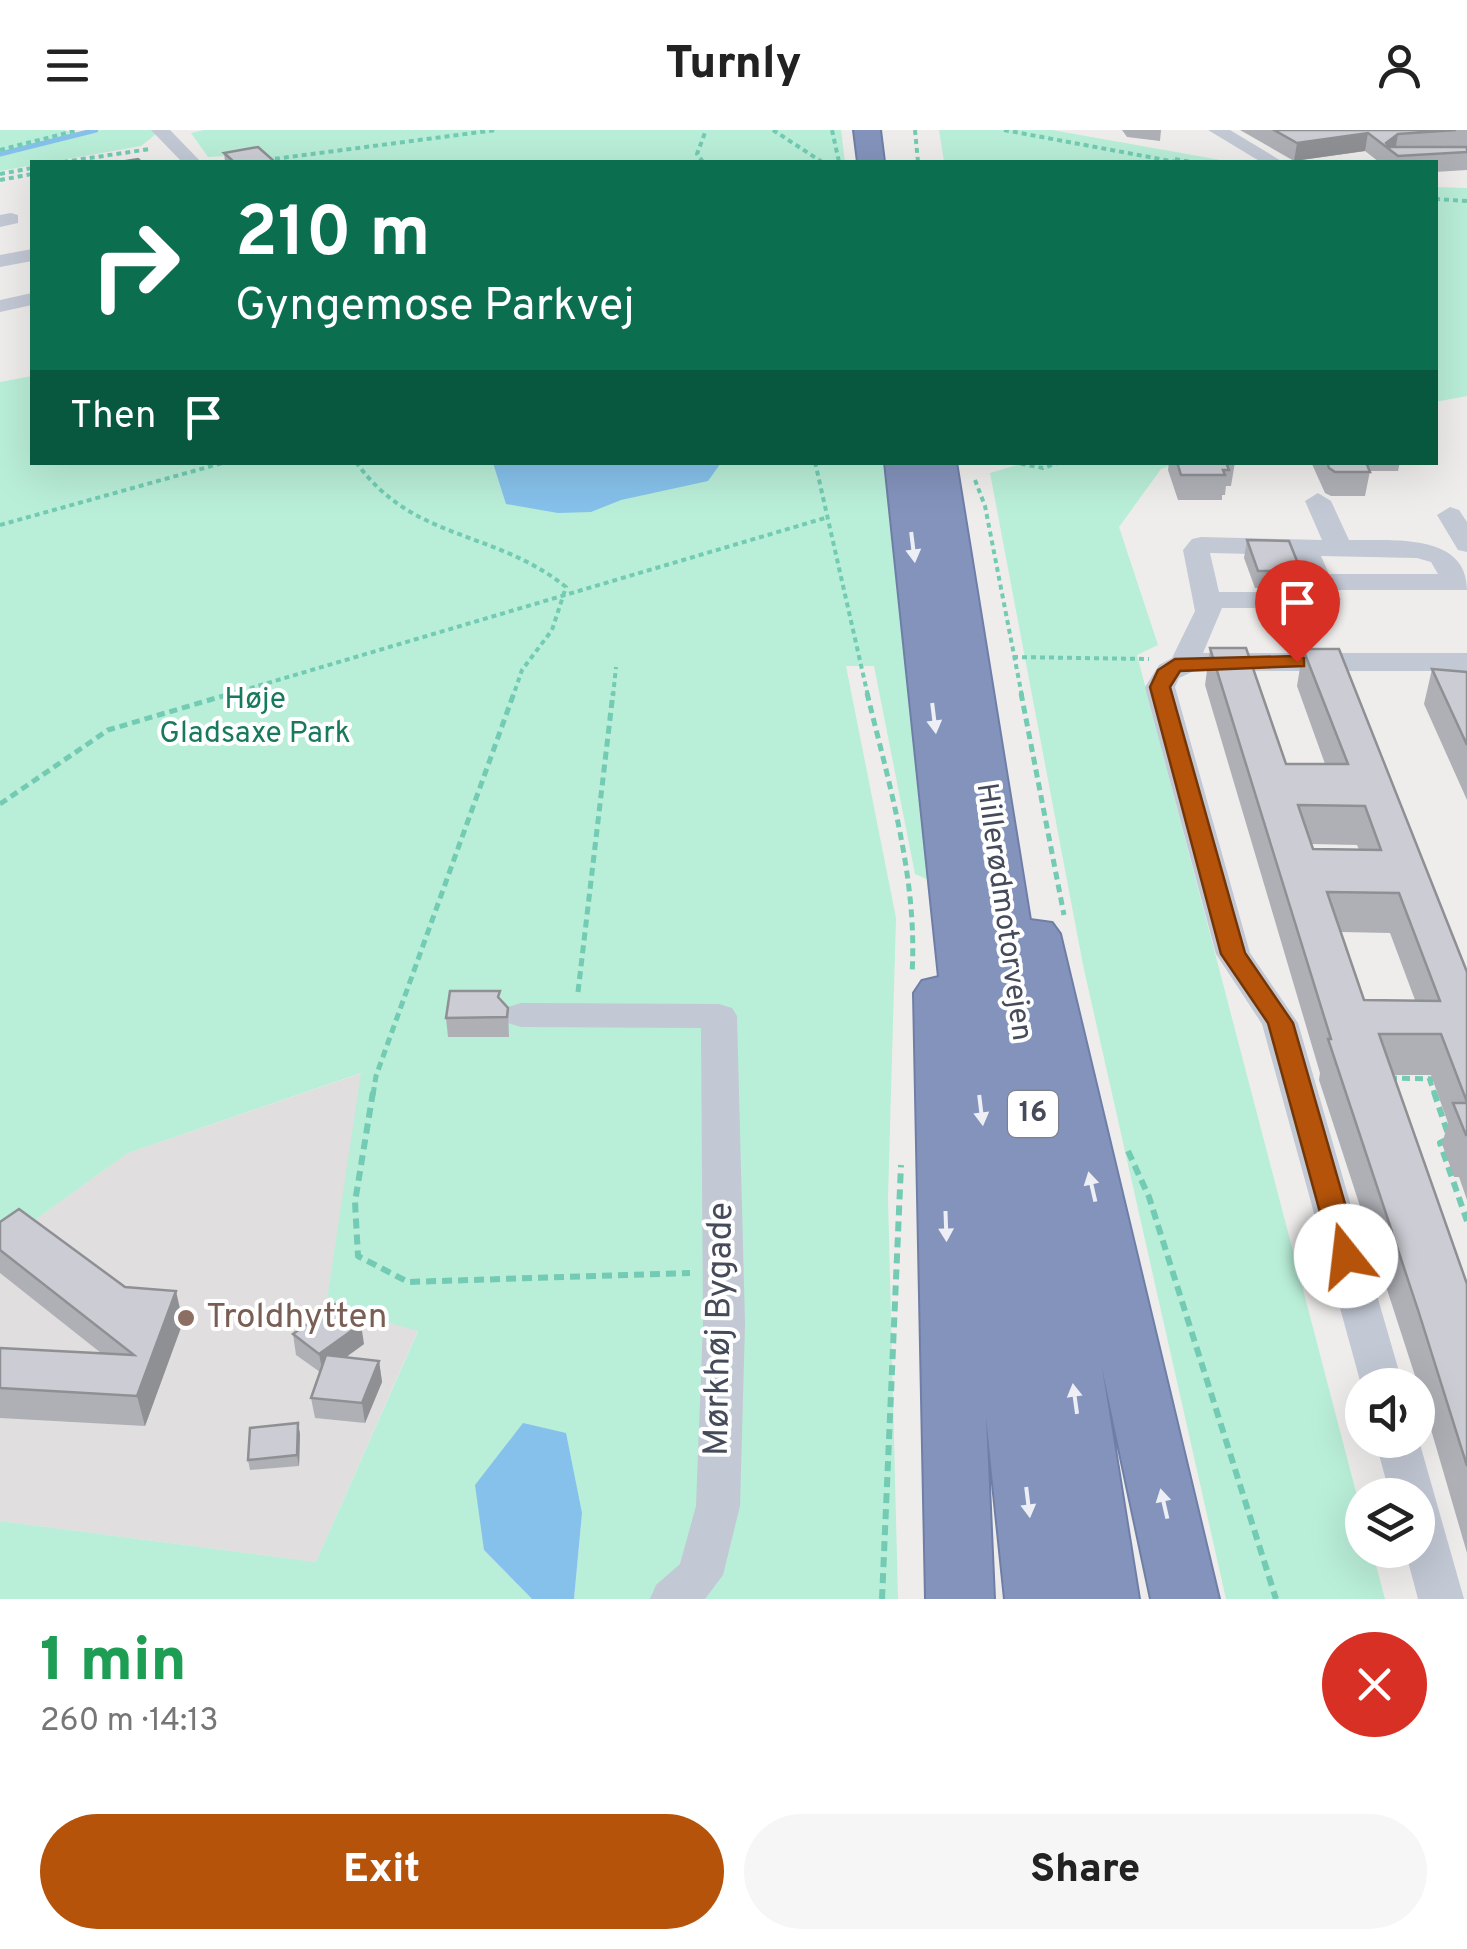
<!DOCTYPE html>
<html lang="en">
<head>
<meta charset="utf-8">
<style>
	:root { --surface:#fff; --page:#f6f6f6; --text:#222; --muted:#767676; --accent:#b45309 }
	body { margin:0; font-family:Overpass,sans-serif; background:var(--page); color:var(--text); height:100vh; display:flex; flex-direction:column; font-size:38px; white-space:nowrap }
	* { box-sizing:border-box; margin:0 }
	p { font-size:32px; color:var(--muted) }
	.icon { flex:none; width:55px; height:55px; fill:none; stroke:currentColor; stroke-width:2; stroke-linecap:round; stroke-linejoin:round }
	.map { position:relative; height:1469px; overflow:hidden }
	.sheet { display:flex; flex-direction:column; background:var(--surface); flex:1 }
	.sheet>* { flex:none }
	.top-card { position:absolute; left:30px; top:30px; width:1408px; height:305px; border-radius:0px; box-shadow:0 10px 40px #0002; background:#0b6e4f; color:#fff; overflow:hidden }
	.controls { position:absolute; left:1345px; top:1238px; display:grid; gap:20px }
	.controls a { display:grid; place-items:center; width:90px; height:90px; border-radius:50%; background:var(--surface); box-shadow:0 10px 40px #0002; font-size:50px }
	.pin { position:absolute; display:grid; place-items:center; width:85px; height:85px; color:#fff; margin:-102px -42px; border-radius:50% 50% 50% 0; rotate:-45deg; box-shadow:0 0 10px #0007 }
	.pin .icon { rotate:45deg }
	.me { position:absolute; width:110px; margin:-55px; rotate:344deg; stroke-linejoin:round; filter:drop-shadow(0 0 8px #0008) }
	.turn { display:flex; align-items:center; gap:35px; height:210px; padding:0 40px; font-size:45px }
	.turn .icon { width:130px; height:130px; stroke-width:2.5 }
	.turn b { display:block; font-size:70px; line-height:85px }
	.then { display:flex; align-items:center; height:95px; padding:0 40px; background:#0003; gap:20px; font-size:38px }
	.round { display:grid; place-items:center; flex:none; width:105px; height:105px; border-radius:52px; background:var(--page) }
	.headline { display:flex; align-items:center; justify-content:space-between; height:170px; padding:0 40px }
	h1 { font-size:60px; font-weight:800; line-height:75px; color:#1e9e55 }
	.action { display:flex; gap:20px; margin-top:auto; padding:20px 40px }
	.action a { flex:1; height:115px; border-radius:60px; background:var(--accent); color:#fff; font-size:40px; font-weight:800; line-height:115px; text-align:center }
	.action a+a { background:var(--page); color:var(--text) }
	header { display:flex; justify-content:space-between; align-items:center; height:130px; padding:0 40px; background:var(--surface); font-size:45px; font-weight:800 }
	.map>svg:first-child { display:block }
	.education { fill:#e0dede }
	.green { fill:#b9eed8 }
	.water { fill:#86c1eb }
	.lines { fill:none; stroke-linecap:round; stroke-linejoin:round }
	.stream { stroke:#86c1eb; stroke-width:5 }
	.highway-casing { stroke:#6f7ea7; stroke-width:4 }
	.path-far2 { stroke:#72cbb2; stroke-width:4; stroke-dasharray:5 4; stroke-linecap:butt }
	.path-far1 { stroke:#72cbb2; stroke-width:5; stroke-dasharray:8 5; stroke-linecap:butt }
	.path { stroke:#72cbb2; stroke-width:6; stroke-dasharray:10 6; stroke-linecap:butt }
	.minor { fill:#c2c8d4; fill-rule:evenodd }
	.highway { fill:#8493bc; fill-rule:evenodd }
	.wall { fill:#afb0b6; fill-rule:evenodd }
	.shaded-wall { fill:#8f9094 }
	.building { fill:#cccdd4; stroke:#8f9094; stroke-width:2.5; fill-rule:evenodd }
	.oneway { fill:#edeff5 }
	.route { fill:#b45309; stroke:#753606; stroke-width:2.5 }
	.education-dot { fill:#8d6e63; stroke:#fff; stroke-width:4 }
	.labels { text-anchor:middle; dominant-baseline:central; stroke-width:8; stroke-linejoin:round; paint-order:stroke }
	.shield { fill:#fff; stroke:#7d818c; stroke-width:2.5 }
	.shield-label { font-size:28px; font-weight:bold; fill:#454b5a }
	.park-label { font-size:30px; fill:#177a5c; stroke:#fff }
	.street-label { font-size:30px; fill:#454b5a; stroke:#fff }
	.near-education-label { font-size:35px; fill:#785e54; stroke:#fff; text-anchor:start }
	.near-street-label { font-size:35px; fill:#454b5a; stroke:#fff }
</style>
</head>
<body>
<header><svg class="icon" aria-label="menu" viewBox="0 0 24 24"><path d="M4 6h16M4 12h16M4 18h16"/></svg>Turnly<svg class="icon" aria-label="person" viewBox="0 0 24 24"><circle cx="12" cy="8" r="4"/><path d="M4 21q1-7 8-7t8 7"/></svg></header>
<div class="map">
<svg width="1467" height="1469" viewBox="0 0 1467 1469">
	<rect width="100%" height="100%" fill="#efedec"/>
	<path class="education" d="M362 943 326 1175 418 1200 316 1432 0 1391V1115L128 1023Z"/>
	<g class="green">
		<path d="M0 0H64L82 6 102 0H152L156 4 141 16 0 41Z"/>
		<path d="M204 0H841L845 32H268L259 24 208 27 191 3Z"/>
		<path d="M939 0H1052L1232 32H944Z"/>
		<path d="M1435 57 1467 58V266L1435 272Z"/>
		<path d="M32 246V332L892 333 929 750 915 744 874 536H846L896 788 888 1067 898 1469H574L582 1383 484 1420 532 1469H0V1391L316 1432 418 1201 326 1175 361 943 128 1023 0 1115V252Z"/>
		<path d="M1024 333H1178L1161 339 1119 397 1158 515 1137 525 1362 1385V1420H1372L1385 1469H1226L1083 835 990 343Z"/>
	</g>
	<g class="water">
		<path d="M493 333V332L721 333 708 351 621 370 591 382 558 383 506 374Z"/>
		<path d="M523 1293 566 1303 582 1383 574 1469H532L484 1420 475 1355Z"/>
	</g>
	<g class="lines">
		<path class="stream" d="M0 24 96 0"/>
		<defs>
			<g id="highway">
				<path d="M854 0H880L884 32H858Z"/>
				<path d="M885 332H956L1030 790 1052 793 1060 804 1219 1469H1151L1102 1238 1139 1469H1005L986 1287 994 1469H926L914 863 922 851 939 847Z"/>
			</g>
		</defs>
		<use href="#highway" class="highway-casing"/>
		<g class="path-far2">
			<path d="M773 0 822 32"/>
			<path d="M832 0 839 32"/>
			<path d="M915 0 918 32"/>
			<path d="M1004 0 1176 32"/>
			<path d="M0 20 78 0"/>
			<path d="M1175 29 1191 32"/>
			<path d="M266 30 496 0"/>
			<path d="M63 32 150 19"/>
			<path d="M703 32 697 24 706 0"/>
			<path d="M0 44 32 38"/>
			<path d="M0 50 32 44"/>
			<path d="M1435 69 1467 71"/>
			<path d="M356 332C413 412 494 399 566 457L552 500 522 540 513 566"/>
			<path d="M815 332 868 566"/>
			<path d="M1012 332 1043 338 1060 332"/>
			<path d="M975 350 985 376 1022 566"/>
			<path d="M0 395 226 332"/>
			<path d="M1013 527 1149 529"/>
			<path d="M224 566 825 388"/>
			<path d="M613 566 616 537"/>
		</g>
		<g class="path-far1">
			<path d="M867 563C889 654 918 750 912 844"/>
			<path d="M1021 563 1064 785"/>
			<path d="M0 674 108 600 233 563"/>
			<path d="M578 862 613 563"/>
			<path d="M1389 948 1438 949"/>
			<path d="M1429 948 1435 965"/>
			<path d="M373 965 376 946 514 563"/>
		</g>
		<g class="path">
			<path d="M373 962 355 1072 358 1126 408 1152 690 1143"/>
			<path d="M1434 962 1448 1004"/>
			<path d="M1446 1010 1440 1013 1467 1091"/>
			<path d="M1128 1021 1149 1067 1276 1469"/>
			<path d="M882 1469 901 1035"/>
		</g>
		<g class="minor">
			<path d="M151 0H170L201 32H182Z"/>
			<path d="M1208 0H1230L1283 32H1261Z"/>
			<path d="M11 83 18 85V93L0 97V85Z"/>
			<path d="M32 119V131L0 137V125Z"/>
			<path d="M32 163V175L0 182V170Z"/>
			<path d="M1318 363 1331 371 1349 410C1391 411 1467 402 1467 460H1336L1341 470 1327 478H1222L1203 523H1467V541H1194L1179 548 1175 557 1250 823 1298 893 1403 1255H1362V1258L1262 894 1216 824 1145 557 1159 535 1172 528 1195 481 1183 420 1192 409 1201 407 1322 410 1305 371ZM1210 423 1294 425 1310 462H1219ZM1321 426 1417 428 1431 432 1438 444H1329Z"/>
			<path d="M1450 377 1459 380 1467 392V422L1458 420 1437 385Z"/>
			<path d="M521 873 719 874 732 878 737 886 745 1194 740 1376 723 1445 705 1469H650L656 1455 680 1434 696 1376 703 1194 701 898 521 897 508 893 503 885 508 877Z"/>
			<path d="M1418 1307 1464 1469H1418L1405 1420H1418V1365H1390L1375 1310Z"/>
		</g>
		<use href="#highway" class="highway"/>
	</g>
	<g class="wall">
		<path d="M1122 0H1161L1160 11 1127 7Z"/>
		<path d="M1240 0H1467V40L1435 42V32H1379L1365 21 1294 31Z"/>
		<path d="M224 23 275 32H225Z"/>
		<path d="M1169 332H1235L1231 356H1226L1225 365H1222V370H1178L1168 340Z"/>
		<path d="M1311 332H1400L1398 341H1370L1365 366H1331L1325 363Z"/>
		<path d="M1247 410 1301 441 1298 458H1255L1244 428Z"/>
		<path d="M1210 518 1286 634H1325L1297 556 1303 519 1467 842V1070L1459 1047H1454L1442 1014 1448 993 1431 945H1393L1467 1154V1423L1418 1255 1319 950 1320 943 1205 555ZM1311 714 1357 715 1359 720 1313 719ZM1341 802 1390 803 1415 870H1364Z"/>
		<path d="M1432 539 1467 542V670L1424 574Z"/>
		<path d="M501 870 508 878 509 907H448L446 888Z"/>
		<path d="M0 1092 125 1157 183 1192 145 1296 0 1288V1218L101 1223 0 1143Z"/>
		<path d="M293 1204 364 1214 346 1227 379 1231 382 1252 365 1293 315 1288 311 1268 320 1242 296 1225Z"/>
		<path d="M298 1293 300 1304 299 1336 250 1340 248 1330Z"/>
	</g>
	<g class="shaded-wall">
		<path d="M1368 3 1365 21 1294 31 1297 13Z"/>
		<path d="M1398 4 1395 22 1386 13Z"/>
		<path d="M176 1161 183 1192 145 1296 137 1266Z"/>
		<path d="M361 1194 364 1214 323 1244 319 1224Z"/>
		<path d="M379 1231 382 1252 365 1293 362 1273Z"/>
		<path d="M298 1293 300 1304 299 1336 297 1325Z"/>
	</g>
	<g class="building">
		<path d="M1274 0H1456L1398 4 1386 13 1389 17H1467V22L1398 26 1368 3 1297 13Z"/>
		<path d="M258 17 275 32H234L224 23Z"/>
		<path d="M138 29 141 32H120Z"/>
		<path d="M1177 332H1226L1229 340H1223L1225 345H1181Z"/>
		<path d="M1327 332H1366L1370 342H1335L1329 338Z"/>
		<path d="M1247 410 1289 411 1301 441H1258Z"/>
		<path d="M1210 518H1246L1286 634H1348L1303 519H1339L1467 842V972L1441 904H1379L1467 1154V1336L1419 1183 1328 909H1331ZM1298 675 1365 676 1381 720 1313 719ZM1327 762 1399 763 1440 871 1364 870Z"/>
		<path d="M1432 539 1467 542V615Z"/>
		<path d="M450 861H500L498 867 508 878 507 887 446 888Z"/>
		<path d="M1453 973H1467V1005H1466Z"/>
		<path d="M19 1079 125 1157 176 1161 137 1266 0 1258V1218L134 1225 0 1120V1092Z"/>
		<path d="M335 1174 361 1194 319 1224 293 1204Z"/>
		<path d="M326 1225 379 1231 362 1273 311 1268Z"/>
		<path d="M298 1293 297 1325 248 1330 250 1298Z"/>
	</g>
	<defs><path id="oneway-solid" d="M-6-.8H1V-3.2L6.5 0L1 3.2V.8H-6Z" transform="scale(2.5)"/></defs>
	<g class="oneway">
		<use href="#oneway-solid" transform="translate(913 417) rotate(83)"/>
		<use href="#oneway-solid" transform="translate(934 588) rotate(83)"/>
		<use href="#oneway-solid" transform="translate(981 980) rotate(83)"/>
		<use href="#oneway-solid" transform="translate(1092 1057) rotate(-103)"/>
		<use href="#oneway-solid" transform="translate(946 1096) rotate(88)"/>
		<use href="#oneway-solid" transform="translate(1075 1269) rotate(-98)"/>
		<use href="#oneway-solid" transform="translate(1028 1372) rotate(83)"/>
		<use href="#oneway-solid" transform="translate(1164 1374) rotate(-103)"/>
	</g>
	<path class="route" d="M1297 526 1304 528V536L1180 541 1170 557 1245 823 1293 893 1360 1126 1356 1134 1346 1137 1336 1134 1332 1126 1268 893 1221 824 1150 557 1158 540 1175 529Z"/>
	<circle class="education-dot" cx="186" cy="1188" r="10"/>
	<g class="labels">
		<rect class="shield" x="1008" y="961" width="50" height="46" rx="8"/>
		<g class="shield-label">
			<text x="1033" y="984">16</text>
		</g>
		<g class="park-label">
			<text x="255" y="570">Høje<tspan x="255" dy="34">Gladsaxe Park</tspan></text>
		</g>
		<g class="street-label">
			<text transform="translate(1003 782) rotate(82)">Hillerødmotorvejen</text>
		</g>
		<g class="near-education-label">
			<text x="206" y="1188">Troldhytten</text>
		</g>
		<g class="near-street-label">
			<text transform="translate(720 1199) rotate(-89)">Mørkhøj Bygade</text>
		</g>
	</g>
</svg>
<div class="controls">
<a><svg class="icon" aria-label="sound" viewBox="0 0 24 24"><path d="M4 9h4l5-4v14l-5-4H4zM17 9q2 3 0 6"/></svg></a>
<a><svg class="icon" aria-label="layers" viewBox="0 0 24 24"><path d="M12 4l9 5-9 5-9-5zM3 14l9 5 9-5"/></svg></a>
</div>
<div class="pin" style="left:1297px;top:532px;background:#d93025"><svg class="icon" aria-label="arrive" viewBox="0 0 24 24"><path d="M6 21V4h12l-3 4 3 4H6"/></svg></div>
<svg class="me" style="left:1346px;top:1126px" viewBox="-20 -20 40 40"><circle r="19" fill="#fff"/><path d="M0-13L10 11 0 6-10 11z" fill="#b45309"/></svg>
<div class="top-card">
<div class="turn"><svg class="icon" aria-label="right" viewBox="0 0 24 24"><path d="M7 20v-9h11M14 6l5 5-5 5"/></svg><div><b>210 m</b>Gyngemose Parkvej</div></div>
<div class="then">Then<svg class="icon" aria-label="arrive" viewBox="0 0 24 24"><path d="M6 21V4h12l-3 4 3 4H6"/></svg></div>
</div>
</div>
<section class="sheet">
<div class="headline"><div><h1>1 min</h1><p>260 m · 14:13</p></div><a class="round" style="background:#d93025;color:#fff"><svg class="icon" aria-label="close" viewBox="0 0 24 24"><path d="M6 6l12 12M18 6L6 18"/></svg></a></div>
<div class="action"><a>Exit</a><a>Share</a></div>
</section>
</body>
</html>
